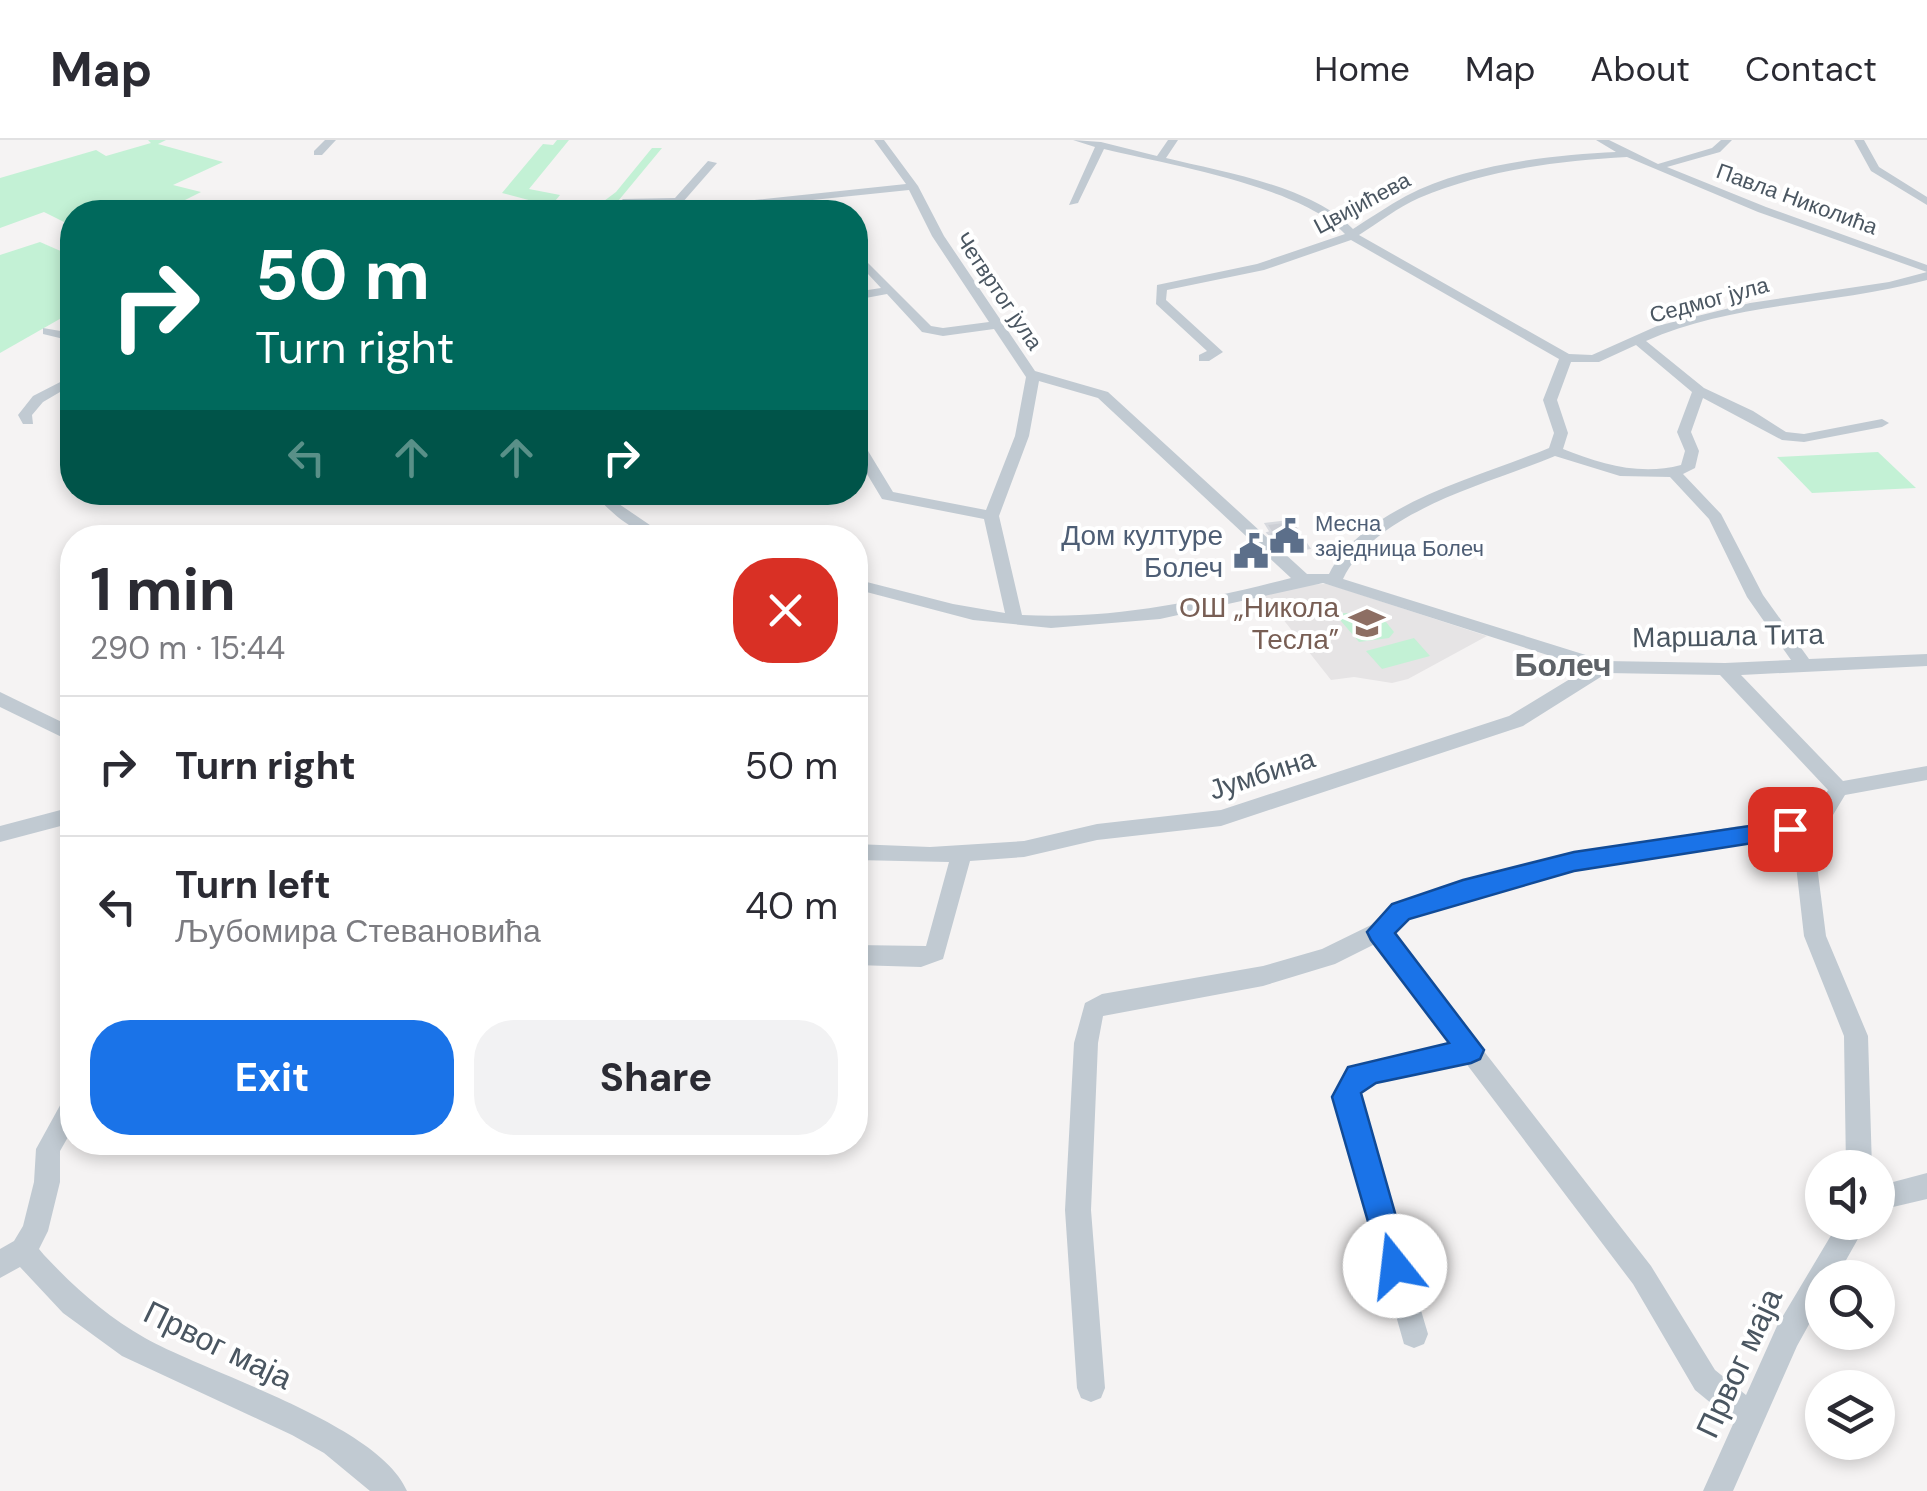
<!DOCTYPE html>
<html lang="en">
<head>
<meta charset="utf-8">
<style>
	:root { --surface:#fff; --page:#f2f2f3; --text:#2b2b33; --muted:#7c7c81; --line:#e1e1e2; --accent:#1a73e8 }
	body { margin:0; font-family:"DM Sans",sans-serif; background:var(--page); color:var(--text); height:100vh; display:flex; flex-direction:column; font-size:38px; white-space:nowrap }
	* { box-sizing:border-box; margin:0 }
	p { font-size:32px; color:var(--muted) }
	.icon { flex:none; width:55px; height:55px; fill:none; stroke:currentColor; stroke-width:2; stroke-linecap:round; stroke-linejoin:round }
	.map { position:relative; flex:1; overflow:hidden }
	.side { position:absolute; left:60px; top:385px; width:808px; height:630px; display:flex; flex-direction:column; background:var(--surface); border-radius:40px; box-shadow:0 5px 15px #0003 }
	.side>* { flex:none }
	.hud { position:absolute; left:60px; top:60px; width:808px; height:305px; border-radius:40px; box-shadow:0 5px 15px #0003; background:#00695c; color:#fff; overflow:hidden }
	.buttons { position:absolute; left:1805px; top:1010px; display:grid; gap:20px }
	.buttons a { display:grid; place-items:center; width:90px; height:90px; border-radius:50%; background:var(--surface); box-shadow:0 5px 15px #0003; font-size:50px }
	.pin { position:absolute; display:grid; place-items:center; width:85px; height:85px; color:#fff; margin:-42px; border-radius:20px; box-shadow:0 5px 15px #0006 }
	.me { position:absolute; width:110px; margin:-55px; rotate:344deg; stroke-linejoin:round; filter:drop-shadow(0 0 8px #0008) }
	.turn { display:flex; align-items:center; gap:35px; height:210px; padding:0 30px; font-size:45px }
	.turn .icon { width:130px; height:130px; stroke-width:2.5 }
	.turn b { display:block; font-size:70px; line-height:85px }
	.lanes { display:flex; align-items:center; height:95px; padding:0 30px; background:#0003; justify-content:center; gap:50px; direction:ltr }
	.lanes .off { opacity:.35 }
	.round { display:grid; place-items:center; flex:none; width:105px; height:105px; border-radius:40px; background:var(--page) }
	.head { display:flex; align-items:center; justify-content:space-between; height:170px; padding:0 30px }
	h1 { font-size:60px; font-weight:700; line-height:75px }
	.cta { display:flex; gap:20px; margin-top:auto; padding:20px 30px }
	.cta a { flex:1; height:115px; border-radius:40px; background:var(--accent); color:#fff; font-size:40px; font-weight:700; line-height:115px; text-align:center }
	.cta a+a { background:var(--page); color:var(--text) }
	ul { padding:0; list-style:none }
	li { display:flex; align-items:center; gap:30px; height:140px; padding:0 30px; border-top:2px solid var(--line) }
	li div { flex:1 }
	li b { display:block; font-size:38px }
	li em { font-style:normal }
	header { display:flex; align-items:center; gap:60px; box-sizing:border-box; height:140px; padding:0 50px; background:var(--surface); border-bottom:2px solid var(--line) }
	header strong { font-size:48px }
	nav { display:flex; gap:55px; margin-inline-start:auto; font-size:35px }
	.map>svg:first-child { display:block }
	.education { fill:#e6e4e5 }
	.green { fill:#c3f1d5 }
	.building { fill:#cdcfd5; stroke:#d7d9de; stroke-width:2.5 }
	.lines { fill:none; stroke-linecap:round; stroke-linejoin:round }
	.minor { fill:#c1cad2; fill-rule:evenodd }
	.route { fill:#1a73e8; stroke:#114b97; stroke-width:2.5 }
	.labels { text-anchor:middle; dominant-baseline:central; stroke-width:8; stroke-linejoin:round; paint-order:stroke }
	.far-street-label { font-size:22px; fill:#4a5661; stroke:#fff }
	.far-service-label { font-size:22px; fill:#4e5e75; stroke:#fff; text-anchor:start }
	.service-label { font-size:28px; fill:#4e5e75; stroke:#fff; text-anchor:end }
	.education-label { font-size:28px; fill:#785e54; stroke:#fff; text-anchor:end }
	.street-label { font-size:28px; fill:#4a5661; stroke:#fff }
	.quarter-label { font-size:32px; font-weight:bold; fill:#5f6368; stroke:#fff }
	.near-street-label { font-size:32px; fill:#4a5661; stroke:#fff }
</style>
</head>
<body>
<header>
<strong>Map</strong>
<nav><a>Home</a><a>Map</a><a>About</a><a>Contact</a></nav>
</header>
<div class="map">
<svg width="1927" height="1351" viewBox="0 0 1927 1351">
	<rect width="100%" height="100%" fill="#f5f3f3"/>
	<path class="education" d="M1326 444 1337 447 1487 496 1408 539 1392 543 1354 537 1331 540 1263 454 1294 445Z"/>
	<g class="green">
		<path d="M148 0H166L158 4 223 22 173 45 201 52 161 72H72V86L44 72 0 88V38L96 10 106 16 151 3Z"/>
		<path d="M557 0H569L529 49 560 55 551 66 502 53 543 4 553 5Z"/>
		<path d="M652 8H662L609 72 572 68 596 67 616 52Z"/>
		<path d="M40 102 72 116V172L0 213V115Z"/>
		<path d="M1878 312 1916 348 1812 353 1777 317Z"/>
		<path d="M1346 473 1386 482 1394 492 1389 498 1359 502 1335 474Z"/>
		<path d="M1414 498 1430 516 1382 529 1366 511Z"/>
	</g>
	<path class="building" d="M1291 381 1309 408 1288 411 1268 393 1271 392 1266 384Z"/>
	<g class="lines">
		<g class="minor">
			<path d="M325 0H336L322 15H314V11Z"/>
			<path d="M874 0H884L918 46 944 96 1035 231 1108 252 1307 434H1329C1364 364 1480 337 1549 308L1554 293 1543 260 1559 219 1351 100 1264 130 1167 150 1166 160 1223 212 1209 221H1199V215L1207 211 1156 164 1157 145 1257 124 1345 94C1300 46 1169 25 1104 9L1078 63 1069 65 1095 7 1073 0 1101 2 1157 16 1168 0H1178L1166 18C1223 32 1312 46 1353 89 1370 78 1388 66 1406 56 1465 25 1550 15 1616 12L1596 0H1609L1658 24 1712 8 1721 0H1732L1720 12 1667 27 1766 67 1927 125V140C1835 165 1734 162 1646 201L1704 248 1753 271 1786 292 1804 294 1882 279 1889 283 1882 287 1804 302 1782 300 1703 258 1691 292 1699 311 1695 328 1683 334 1721 374 1763 455 1809 519 1927 514V526L1741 535 1843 641 1927 626V640L1845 655 1827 685 1813 694 1826 796 1868 896 1872 1028H1846L1844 896 1804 796 1793 699 1739 702 1573 730 1463 759 1407 778 1392 793 1651 1126 1715 1230 1746 1255 1777 1186 1839 1082H1878V1046L1927 1033V1059L1893 1067 1887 1080 1876 1083 1872 1091 1859 1097 1836 1138H1822V1161L1797 1206 1733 1351H1703L1734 1282 1695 1250 1633 1144 1465 922 1365 946 1358 958 1428 1194 1424 1204 1414 1208 1404 1204 1334 957 1349 929 1451 904 1375 804 1335 824 1263 846 1103 876 1098 903 1091 1070 1105 1248 1101 1258 1091 1262 1081 1258 1077 1248 1065 1070 1074 903 1085 863 1102 854 1263 826 1322 809 1371 785 1392 765 1463 741 1573 714 1739 686 1798 682 1813 673 1828 650 1720 535 1607 533 1523 586 1221 686 1097 700 1024 717 970 721 943 819 921 827 855 825V805L926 806 949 722 855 720V704L930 707 1024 701 1097 684 1221 670 1509 576 1588 528 1323 443 1160 479 1051 488 973 480 855 449V439L953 464 1005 473 984 379 882 359 855 314V297L862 301 893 352 986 370 1015 296 1026 237 994 189 943 196 922 192 887 154 855 160V152L881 148 855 120V110L931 186 943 188 989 182 932 96 909 50 716 70 711 67 716 64 906 44ZM1627 17 1758 72 1927 132 1889 142 1750 163 1657 186 1592 215 1569 214 1359 95C1378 83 1398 67 1419 58 1485 30 1556 21 1627 17ZM1636 205 1692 252 1677 292 1685 311 1681 325C1640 336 1601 324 1563 309L1568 293 1557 260 1571 222H1599ZM1039 241 1098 258 1291 438C1202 461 1114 480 1022 475L999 376 1029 296ZM1555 316 1620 336 1670 337 1709 379 1747 457 1791 520 1725 523 1605 521 1343 439C1376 370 1489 344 1555 316Z"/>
			<path d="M1854 0H1864L1879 27 1927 57V65L1871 31Z"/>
			<path d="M708 21 717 23 682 63 626 65 618 72H607L623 59 675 58Z"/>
			<path d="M294 65 320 70 321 72 290 70V66Z"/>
			<path d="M43 188 72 193V201L43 194Z"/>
			<path d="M72 236V245L43 262 32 275 33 284H23L18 275 33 256Z"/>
			<path d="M593 352H609L619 364 669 398C639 398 612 375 593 352Z"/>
			<path d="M0 552 72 587V602L0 567Z"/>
			<path d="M72 667V683L0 702V686Z"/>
			<path d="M72 956V990L60 1011V1042L48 1091 39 1109 44 1115C74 1147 106 1176 145 1198 209 1234 379 1284 407 1351H370L324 1313 292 1295 122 1216 63 1173 20 1127 0 1138V1109L14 1101 23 1086 34 1042 36 1009 63 960Z"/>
		</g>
	</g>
	<path class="route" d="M1790 680 1801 689 1798 696 1574 731 1409 779 1395 793 1484 910 1480 919 1471 923 1376 943 1361 953 1410 1126 1406 1137 1395 1141 1384 1137 1332 957 1348 927 1449 903 1371 800 1367 792 1392 764 1463 740 1574 712Z"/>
	<defs>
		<symbol id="civic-bare" viewBox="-9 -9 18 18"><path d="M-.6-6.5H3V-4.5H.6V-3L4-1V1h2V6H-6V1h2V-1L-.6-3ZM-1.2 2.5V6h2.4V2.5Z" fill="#5c6f8a" stroke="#fff" stroke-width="2.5" paint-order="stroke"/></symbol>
		<symbol id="school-bare" viewBox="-9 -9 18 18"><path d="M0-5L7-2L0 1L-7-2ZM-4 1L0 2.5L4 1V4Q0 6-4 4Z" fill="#8d6e63" stroke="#fff" stroke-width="2.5" paint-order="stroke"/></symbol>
	</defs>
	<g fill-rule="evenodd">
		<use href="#civic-bare" x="1262" y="371" width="50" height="50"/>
		<use href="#civic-bare" x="1226" y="386" width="50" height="50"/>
		<use href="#school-bare" x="1342" y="458" width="50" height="50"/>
	</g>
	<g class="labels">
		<g class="far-street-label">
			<text transform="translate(1797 59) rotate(20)">Павла Николића</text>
			<text transform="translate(1362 63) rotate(-28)">Цвијићева</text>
			<text transform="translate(999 151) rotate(56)">Четвртог јула</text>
			<text transform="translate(1709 160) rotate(-15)">Седмог јула</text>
		</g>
		<g class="far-service-label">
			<text x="1315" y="383">Месна<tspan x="1315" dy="25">заједница Болеч</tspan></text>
		</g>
		<g class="service-label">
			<text x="1223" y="395">Дом културе<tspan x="1223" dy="32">Болеч</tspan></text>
		</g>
		<g class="education-label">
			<text x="1339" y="467">ОШ „Никола<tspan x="1339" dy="32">Тесла”</tspan></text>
		</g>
		<g class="street-label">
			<text transform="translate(1728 496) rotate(-1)">Маршала Тита</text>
			<text transform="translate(1262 634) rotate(-18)">Јумбина</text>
		</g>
		<g class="quarter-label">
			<text x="1563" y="525">Болеч</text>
		</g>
		<g class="near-street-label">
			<text transform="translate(218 1205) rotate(26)">Првог маја</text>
			<text transform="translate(1739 1223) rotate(-65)">Првог маја</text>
		</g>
	</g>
</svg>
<div class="buttons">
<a><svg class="icon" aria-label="sound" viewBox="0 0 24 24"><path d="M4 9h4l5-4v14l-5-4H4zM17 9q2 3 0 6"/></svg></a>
<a><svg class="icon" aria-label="search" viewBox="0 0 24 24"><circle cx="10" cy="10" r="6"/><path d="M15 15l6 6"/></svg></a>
<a><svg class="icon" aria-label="layers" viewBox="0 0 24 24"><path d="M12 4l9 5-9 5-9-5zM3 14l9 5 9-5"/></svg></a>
</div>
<div class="pin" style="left:1790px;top:689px;background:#d93025"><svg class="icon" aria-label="arrive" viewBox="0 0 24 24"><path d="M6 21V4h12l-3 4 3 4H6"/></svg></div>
<svg class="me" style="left:1395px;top:1126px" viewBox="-20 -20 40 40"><circle r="19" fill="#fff"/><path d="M0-13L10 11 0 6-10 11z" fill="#1a73e8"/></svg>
<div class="hud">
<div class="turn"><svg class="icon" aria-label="right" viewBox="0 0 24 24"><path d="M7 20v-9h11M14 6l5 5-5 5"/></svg><div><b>50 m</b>Turn right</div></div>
<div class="lanes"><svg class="icon off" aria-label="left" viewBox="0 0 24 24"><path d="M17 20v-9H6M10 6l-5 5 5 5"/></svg><svg class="icon off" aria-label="ahead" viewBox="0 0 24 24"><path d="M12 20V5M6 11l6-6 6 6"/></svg><svg class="icon off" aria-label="ahead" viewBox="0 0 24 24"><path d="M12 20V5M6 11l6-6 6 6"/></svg><svg class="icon" aria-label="right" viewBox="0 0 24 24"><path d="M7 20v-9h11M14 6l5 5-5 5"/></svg></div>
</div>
<section class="side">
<div class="head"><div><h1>1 min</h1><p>290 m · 15:44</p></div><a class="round" style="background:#d93025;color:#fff"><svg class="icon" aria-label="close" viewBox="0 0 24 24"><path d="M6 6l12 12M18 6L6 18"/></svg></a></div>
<ul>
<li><svg class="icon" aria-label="right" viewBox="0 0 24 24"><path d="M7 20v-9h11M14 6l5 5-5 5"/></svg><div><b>Turn right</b></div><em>50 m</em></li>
<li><svg class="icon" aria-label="left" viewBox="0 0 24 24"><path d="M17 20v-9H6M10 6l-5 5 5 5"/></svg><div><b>Turn left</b><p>Љубомира Стевановића</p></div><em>40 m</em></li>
</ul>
<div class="cta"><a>Exit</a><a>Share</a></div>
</section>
</div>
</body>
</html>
